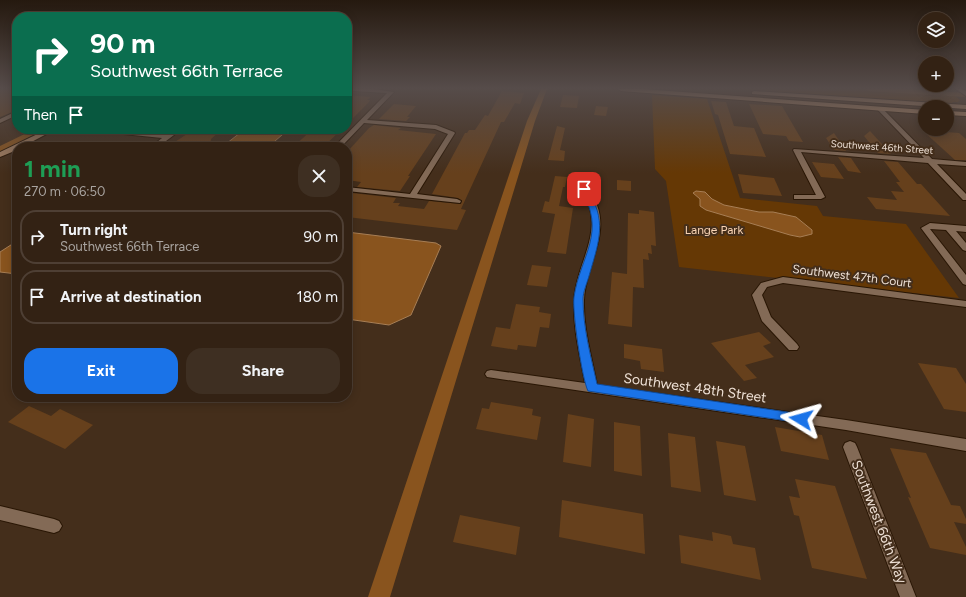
<!DOCTYPE html>
<html lang="en">
<head>
<meta charset="utf-8">
<style>
	:root { --surface:#332214; --page:#3e2f22; --text:#f1f3f6; --muted:#a9a4a0; --line:#4e3f34; --accent:#1a73e8 }
	body { margin:0; font-family:Figtree,sans-serif; background:var(--page); color:var(--text); height:100vh; display:flex; flex-direction:column; font-size:15px; white-space:nowrap }
	* { box-sizing:border-box; margin:0 }
	p { font-size:13px; color:var(--muted) }
	.icon { flex:none; width:22px; height:22px; fill:none; stroke:currentColor; stroke-width:2; stroke-linecap:round; stroke-linejoin:round }
	.map { position:relative; flex:1; overflow:hidden }
	.drawer { position:absolute; left:12px; top:142px; width:340px; height:260px; display:flex; flex-direction:column; background:var(--surface); border-radius:16px; box-shadow:0 2px 10px #0003,0 0 0 1px var(--line) }
	.drawer>* { flex:none }
	.top-card { position:absolute; left:12px; top:12px; width:340px; height:122px; border-radius:16px; box-shadow:0 2px 10px #0003,0 0 0 1px var(--line); background:#0b6e4f; color:#fff; overflow:hidden }
	.buttons { position:absolute; left:918px; top:12px; display:grid; gap:8px }
	.buttons a { display:grid; place-items:center; width:36px; height:36px; border-radius:50%; background:var(--surface); box-shadow:0 2px 10px #0003,0 0 0 1px var(--line); font-size:20px }
	.pin { position:absolute; display:grid; place-items:center; width:34px; height:34px; color:#fff; margin:-17px; border-radius:8px; box-shadow:0 2px 6px #0006 }
	.me { position:absolute; width:44px; margin:-22px; rotate:278deg; stroke-linejoin:round; filter:drop-shadow(0 0 3px #0008) }
	.turn { display:flex; align-items:center; gap:14px; height:84px; padding:0 12px; font-size:18px }
	.turn .icon { width:52px; height:52px; stroke-width:2.5 }
	.turn b { display:block; font-size:28px; line-height:34px }
	.then { display:flex; align-items:center; height:38px; padding:0 12px; background:#0003; gap:8px; font-size:15px }
	.round { display:grid; place-items:center; flex:none; width:42px; height:42px; border-radius:16px; background:var(--page) }
	.head { display:flex; align-items:center; justify-content:space-between; height:68px; padding:0 12px }
	h1 { font-size:24px; font-weight:700; line-height:30px; color:#1e9e55 }
	.button { display:flex; gap:8px; margin-top:auto; padding:8px 12px }
	.button a { flex:1; height:46px; border-radius:16px; background:var(--accent); color:#fff; font-size:16px; font-weight:700; line-height:46px; text-align:center }
	.button a+a { background:var(--page); color:var(--text) }
	ul { padding:0; list-style:none }
	li { display:flex; align-items:center; gap:12px; height:54px; margin:0 8px 6px; padding:0 4px; border:2px solid var(--line); border-radius:16px }
	li div { flex:1 }
	li b { display:block; font-size:15px }
	li em { font-style:normal }
	.map>svg:first-child { display:block }
	.green { fill:#653805 }
	.water { fill:#89541e; stroke:#a77e55 }
	.lines { fill:none; stroke-linecap:round; stroke-linejoin:round }
	.canal { fill:#89541e; fill-rule:evenodd }
	.building { fill:#66401c }
	.street-casing { stroke:#291604; stroke-width:2 }
	.secondary-casing { stroke:#291604; stroke-width:2 }
	.primary-casing { stroke:#291604; stroke-width:2 }
	.street { fill:#836a56; fill-rule:evenodd }
	.secondary { fill:#a07d60; fill-rule:evenodd }
	.primary { fill:#bc906a; fill-rule:evenodd }
	.route { fill:#1a73e8; stroke:#114b97 }
	.labels { text-anchor:middle; dominant-baseline:central; stroke-width:4; stroke-linejoin:round; paint-order:stroke }
	.far-street-label { font-size:10px; fill:#eee0d5; stroke:#442e1b }
	.park-label { font-size:12px; fill:#f9d3b3; stroke:#442e1b }
	.street-label { font-size:12px; fill:#eee0d5; stroke:#442e1b }
	.near-street-label { font-size:14px; fill:#eee0d5; stroke:#442e1b }
</style>
</head>
<body>
<div class="map">
<svg width="966" height="597" viewBox="0 0 966 597">
	<rect width="100%" height="100%" fill="#442e1b"/>
	<g class="green">
		<path d="M735 89H946L960 100 958 102H952L953 104Z"/>
		<path d="M652 95 707 99 740 198 817 206 823 216 906 224 959 298 679 267 666 181 655 169Z"/>
	</g>
	<g class="water">
		<path d="M245 129H289L268 147H222Z"/>
		<path d="M696 191 705 192 712 199 724 205 759 212H773L796 217 812 230V234L800 237 790 235 706 210 700 206V199L693 193Z"/>
		<path d="M347 232 436 243 441 246 411 315 389 325 347 319Z"/>
		<path d="M17 241V274L0 272V252Z"/>
	</g>
	<g class="lines">
		<g class="canal">
			<path d="M541 89H547L535 121 390 597H368L527 121Z"/>
			<path d="M865 89H902L966 93V97L868 91Z"/>
			<path d="M35 129H46L0 152V146Z"/>
		</g>
	</g>
	<g class="building">
		<path d="M0 89H17V110L0 117Z"/>
		<path d="M502 91 524 93 520 104 515 103 504 122H501L461 209 466 210 457 230 347 217V200L352 193 396 198 393 203H400L398 206 424 209 429 201 461 204 462 201 458 198 432 194 465 133H467L469 130H475L485 115 488 116Z"/>
		<path d="M347 95 371 97 367 100H370L369 102 347 124Z"/>
		<path d="M563 95 579 96 577 108 560 107Z"/>
		<path d="M711 101 726 102 734 126 754 128 766 157 730 154 718 115 715 114Z"/>
		<path d="M394 104 416 106 407 117H410L406 121 379 119Z"/>
		<path d="M749 104 782 106 803 142 789 141 786 136 763 134Z"/>
		<path d="M596 106 608 107 606 116 594 115Z"/>
		<path d="M374 125 401 128 398 130 436 134 408 176H410L400 191 357 187 361 182 347 180V157L352 152 348 151 369 128Z"/>
		<path d="M557 126 565 128 560 150 565 151 564 161 548 160Z"/>
		<path d="M195 129H222L211 139 210 147H167Z"/>
		<path d="M313 129H342L323 147H293Z"/>
		<path d="M922 130 959 133 966 139V160H955Z"/>
		<path d="M870 131 891 154 878 153 864 136Z"/>
		<path d="M834 133 846 151 834 150 826 138Z"/>
		<path d="M838 157 851 158 861 173 848 171Z"/>
		<path d="M884 161 898 162 917 184H921L950 216 876 209 867 197 897 200 891 191 904 192 896 182H900Z"/>
		<path d="M812 162 834 164 844 179 821 177Z"/>
		<path d="M738 174 774 178 782 196 743 193Z"/>
		<path d="M555 176 567 177 565 187H563L559 206 573 208 566 254 547 252 555 214 542 212 545 201 549 202Z"/>
		<path d="M617 180 631 181V191L617 190Z"/>
		<path d="M639 210 654 212 656 246 651 245 652 254 648 253 649 260 643 259 644 288 633 287 632 327 608 324 612 272 627 274 628 213 639 214Z"/>
		<path d="M532 265 551 267 547 287 527 285Z"/>
		<path d="M516 304 540 307 539 312 551 314 549 328 540 327 536 347 518 345 517 350 491 346 496 327 510 329Z"/>
		<path d="M759 332 771 343 763 346 774 357 745 365 757 378 744 381 711 343Z"/>
		<path d="M624 344 662 349 664 372 641 369 640 361 624 358Z"/>
		<path d="M918 363 956 368 966 384V412L944 409Z"/>
		<path d="M491 402 533 409 532 415 541 417 537 440 476 429 482 408 489 409Z"/>
		<path d="M29 406 51 416 60 409 93 425 65 449 8 422Z"/>
		<path d="M568 414 594 419 591 467 563 462Z"/>
		<path d="M614 422 640 426 642 476 614 471Z"/>
		<path d="M775 427 822 435 829 460 781 451Z"/>
		<path d="M668 433 695 437 701 492 671 487Z"/>
		<path d="M716 441 745 446 756 501 724 495Z"/>
		<path d="M890 448 926 453 951 505 960 506 966 519V524L954 522 966 547V555L930 548 908 497 911 498Z"/>
		<path d="M795 479 835 486 867 579 812 568 799 516 794 515 789 496 800 498Z"/>
		<path d="M562 500 643 514 645 554 559 537Z"/>
		<path d="M460 515 520 527 516 555 453 542Z"/>
		<path d="M712 532 731 536 733 544 755 548 761 580 681 563 679 535 713 541Z"/>
	</g>
	<g class="lines">
		<defs>
			<g id="street">
				<path d="M351 89H373L394 92 367 120 436 125 454 132 455 133 417 194 457 199 461 201 460 203 347 191V187L410 194 448 134 435 129 364 123 341 147H334L387 93 354 91Z"/>
				<path d="M877 107H881L932 159 966 162V166L937 164 966 194V200H963L928 163 801 152 825 197 821 199H794V195H816L793 150 794 149 924 158 877 109Z"/>
				<path d="M17 111V115L0 123V119Z"/>
				<path d="M91 129H112L167 135 175 129H182L158 147H151L162 138 94 131Z"/>
				<path d="M581 187H587L588 189C591 194 595 199 597 205 609 237 585 268 584 300 583 329 592 357 597 385L846 420 966 439V451L846 430 487 377 485 374 487 371 491 370 585 383C580 356 573 329 574 301 575 268 600 238 589 205 587 200 583 194 580 189Z"/>
				<path d="M930 223 966 226V232L956 231 966 243V251L963 250 946 230 930 229 966 275V285L963 284 921 228Z"/>
				<path d="M783 277 966 301V307L783 283 767 287 762 295 771 317 797 344 799 347 797 350H789L762 321 752 295 761 283Z"/>
				<path d="M850 441 855 443 857 447 916 597H900L843 447 845 443Z"/>
				<path d="M0 506 54 519 59 521 62 526 59 531 54 533 0 520Z"/>
			</g>
			<g id="secondary">
				<path d="M956 89H962L966 91V96Z"/>
				<path d="M48 129H56L22 147H17V150L0 157V152Z"/>
			</g>
			<g id="primary">
				<path d="M618 89H642L925 110V114L621 91Z"/>
				<path d="M754 91 966 105V109L752 94V92Z"/>
				<path d="M947 111 966 112V116L947 115Z"/>
			</g>
		</defs>
		<use href="#street" class="street-casing"/>
		<use href="#secondary" class="secondary-casing"/>
		<use href="#primary" class="primary-casing"/>
		<use href="#street" class="street"/>
		<use href="#secondary" class="secondary"/>
		<use href="#primary" class="primary"/>
	</g>
	<linearGradient id="sky" x2="0" y2="1"><stop stop-color="#25190f"/><stop offset="0.51" stop-color="#564c4a"/><stop offset="1" stop-color="#564c4a" stop-opacity="0"/></linearGradient>
	<rect width="966" height="173" fill="url(#sky)"/>
	<path class="route" d="M581 188H586C608 220 599 241 589 276 587 283 583 292 583 299 583 328 591 357 597 384L801 414 805 415 807 419 805 422 801 423 588 391C582 379 572 311 574 297 580 256 608 232 580 189Z"/>
	<g class="labels">
		<g class="far-street-label">
			<text transform="translate(882 147) rotate(4)">Southwest 46th Street</text>
		</g>
		<g class="park-label">
			<text x="714" y="230">Lange Park</text>
		</g>
		<g class="street-label">
			<text transform="translate(852 276) rotate(7)">Southwest 47th Court</text>
		</g>
		<g class="near-street-label">
			<text transform="translate(695 388) rotate(8)">Southwest 48th Street</text>
			<text transform="translate(879 522) rotate(69)">Southwest 66th Way</text>
		</g>
	</g>
</svg>
<div class="buttons">
<a><svg class="icon" aria-label="layers" viewBox="0 0 24 24"><path d="M12 4l9 5-9 5-9-5zM3 14l9 5 9-5"/></svg></a>
<a>+</a>
<a>−</a>
</div>
<div class="pin" style="left:584px;top:189px;background:#d93025"><svg class="icon" aria-label="arrive" viewBox="0 0 24 24"><path d="M6 21V4h12l-3 4 3 4H6"/></svg></div>
<svg class="me" style="left:801px;top:419px" viewBox="-20 -20 40 40"><path d="M0-17L14 15 0 8-14 15z" fill="#1a73e8" stroke="#fff" stroke-width="4"/></svg>
<div class="top-card">
<div class="turn"><svg class="icon" aria-label="right" viewBox="0 0 24 24"><path d="M7 20v-9h11M14 6l5 5-5 5"/></svg><div><b>90 m</b>Southwest 66th Terrace</div></div>
<div class="then">Then<svg class="icon" aria-label="arrive" viewBox="0 0 24 24"><path d="M6 21V4h12l-3 4 3 4H6"/></svg></div>
</div>
<section class="drawer">
<div class="head"><div><h1>1 min</h1><p>270 m · 06:50</p></div><a class="round"><svg class="icon" aria-label="close" viewBox="0 0 24 24"><path d="M6 6l12 12M18 6L6 18"/></svg></a></div>
<ul>
<li><svg class="icon" aria-label="right" viewBox="0 0 24 24"><path d="M7 20v-9h11M14 6l5 5-5 5"/></svg><div><b>Turn right</b><p>Southwest 66th Terrace</p></div><em>90 m</em></li>
<li><svg class="icon" aria-label="arrive" viewBox="0 0 24 24"><path d="M6 21V4h12l-3 4 3 4H6"/></svg><div><b>Arrive at destination</b></div><em>180 m</em></li>
</ul>
<div class="button"><a>Exit</a><a>Share</a></div>
</section>
</div>
</body>
</html>
